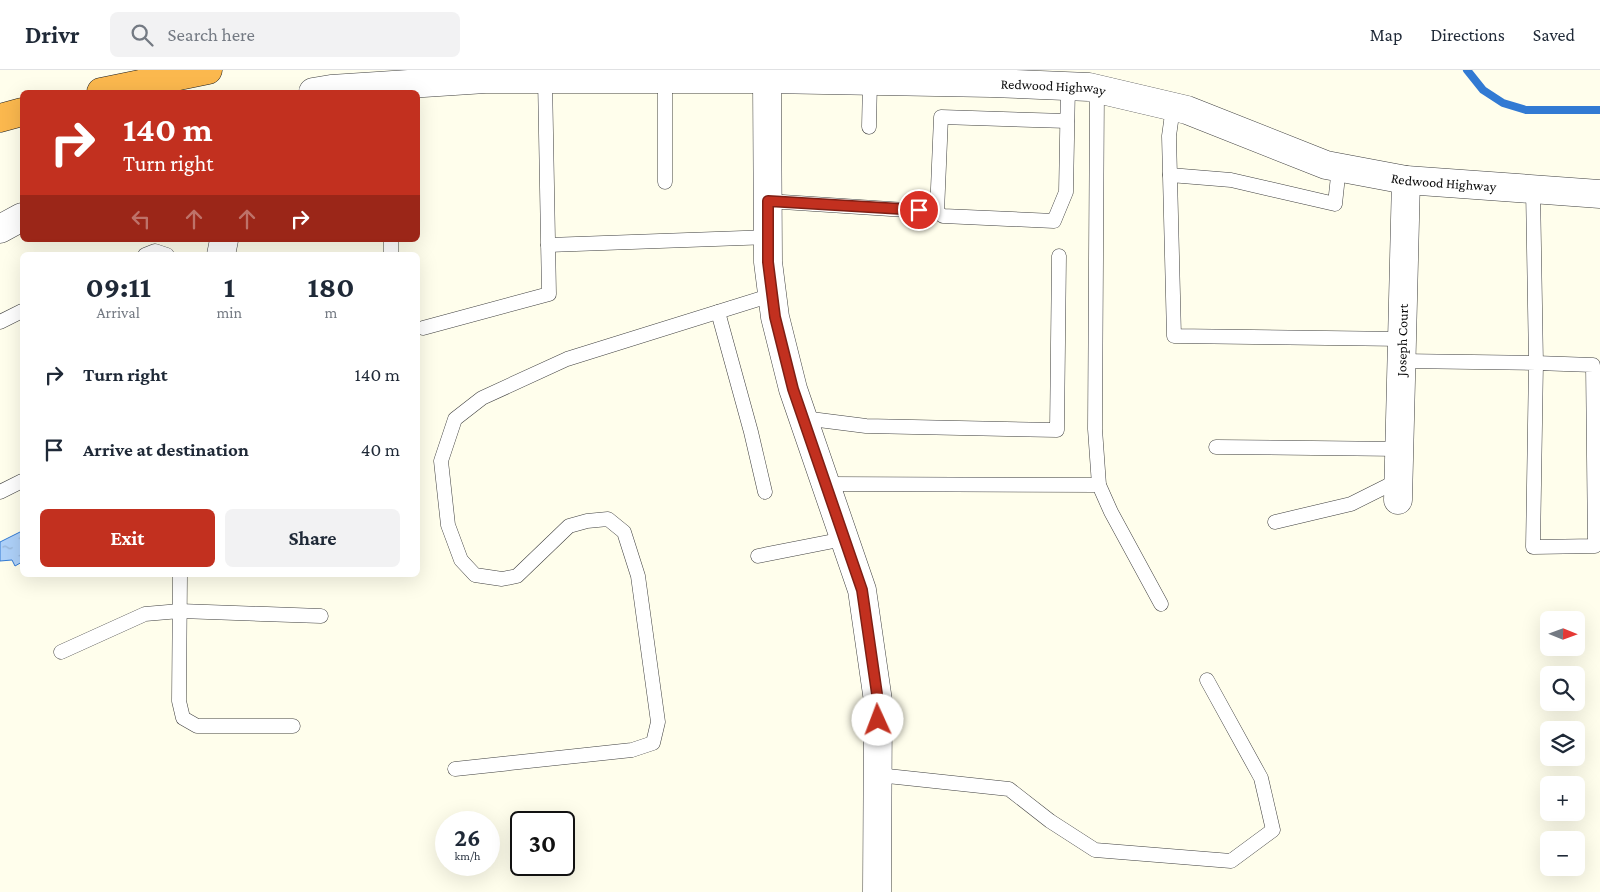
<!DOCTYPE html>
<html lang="en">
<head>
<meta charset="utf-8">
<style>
	:root { --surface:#fff; --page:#f2f2f3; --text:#1f2937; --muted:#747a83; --line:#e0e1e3; --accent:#c2301f }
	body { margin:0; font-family:"Crimson Pro",serif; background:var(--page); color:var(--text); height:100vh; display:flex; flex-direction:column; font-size:19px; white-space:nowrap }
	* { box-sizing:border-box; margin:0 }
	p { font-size:16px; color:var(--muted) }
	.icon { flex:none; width:28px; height:28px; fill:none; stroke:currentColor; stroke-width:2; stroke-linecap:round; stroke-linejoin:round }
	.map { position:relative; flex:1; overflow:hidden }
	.drawer { position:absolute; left:20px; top:182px; width:400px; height:325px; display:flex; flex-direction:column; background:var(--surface); border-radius:8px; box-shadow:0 5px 20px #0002 }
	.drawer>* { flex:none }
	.top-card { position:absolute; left:20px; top:20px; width:400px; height:152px; border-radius:8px; box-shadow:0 5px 20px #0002; background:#c2301f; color:#fff; overflow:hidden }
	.needle { width:32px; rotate:91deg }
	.fabs { position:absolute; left:1540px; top:541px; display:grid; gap:10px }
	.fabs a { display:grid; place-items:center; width:45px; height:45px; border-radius:8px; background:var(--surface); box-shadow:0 5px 20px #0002; font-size:25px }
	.speed { position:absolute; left:435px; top:741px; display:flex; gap:10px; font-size:25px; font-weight:700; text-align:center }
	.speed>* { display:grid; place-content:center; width:65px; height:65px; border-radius:50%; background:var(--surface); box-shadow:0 5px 20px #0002; line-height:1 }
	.speed small { font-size:12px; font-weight:400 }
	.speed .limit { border:2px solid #111; border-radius:8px; background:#fff; color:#111 }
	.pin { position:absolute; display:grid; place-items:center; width:42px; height:42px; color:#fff; margin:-21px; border:2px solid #fff; border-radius:50%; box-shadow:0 1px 5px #0007 }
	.me { position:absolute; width:55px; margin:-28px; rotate:358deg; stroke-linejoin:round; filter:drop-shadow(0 0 4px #0008) }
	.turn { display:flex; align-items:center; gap:18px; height:105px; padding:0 20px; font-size:22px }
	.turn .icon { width:65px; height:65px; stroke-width:2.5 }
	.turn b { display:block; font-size:35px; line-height:42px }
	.lanes { display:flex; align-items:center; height:48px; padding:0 20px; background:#0003; justify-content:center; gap:25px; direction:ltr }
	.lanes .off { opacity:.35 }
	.eta { display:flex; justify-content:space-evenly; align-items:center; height:85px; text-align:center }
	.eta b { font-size:30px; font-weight:700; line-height:35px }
	.action { display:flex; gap:10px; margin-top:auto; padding:10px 20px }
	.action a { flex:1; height:58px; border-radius:8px; background:var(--accent); color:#fff; font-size:20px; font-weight:700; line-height:58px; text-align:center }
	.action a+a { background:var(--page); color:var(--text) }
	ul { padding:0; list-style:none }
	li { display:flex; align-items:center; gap:15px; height:75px; padding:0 20px }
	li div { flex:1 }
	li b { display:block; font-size:19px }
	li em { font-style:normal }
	header { display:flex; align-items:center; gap:30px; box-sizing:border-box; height:70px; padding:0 25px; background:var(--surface); border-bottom:1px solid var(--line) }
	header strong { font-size:24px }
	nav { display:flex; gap:28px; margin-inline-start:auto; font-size:18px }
	.search { width:350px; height:45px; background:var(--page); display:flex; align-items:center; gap:12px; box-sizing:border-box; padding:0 18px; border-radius:8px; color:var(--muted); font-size:19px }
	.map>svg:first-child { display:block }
	.water { fill:url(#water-ripples); stroke:#327ad3 }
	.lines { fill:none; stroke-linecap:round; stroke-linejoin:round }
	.stream { stroke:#327ad3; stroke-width:8 }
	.service-casing { stroke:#3f3f3f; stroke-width:15 }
	.minor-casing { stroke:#3f3f3f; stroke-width:29 }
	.tertiary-casing { stroke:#3f3f3f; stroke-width:29 }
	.motorway-casing { stroke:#1d1d1d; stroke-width:29 }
	.service { stroke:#fff; stroke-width:14 }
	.minor { stroke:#fff; stroke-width:28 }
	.tertiary { stroke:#fff; stroke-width:28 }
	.motorway { stroke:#fbb84e; stroke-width:28 }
	.route-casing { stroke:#7e1f14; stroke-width:12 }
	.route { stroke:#c2301f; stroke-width:9 }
	.labels { text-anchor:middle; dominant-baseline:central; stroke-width:5; stroke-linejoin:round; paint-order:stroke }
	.street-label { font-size:14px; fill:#0c0c0c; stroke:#fff }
</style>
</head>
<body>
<header>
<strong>Drivr</strong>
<div class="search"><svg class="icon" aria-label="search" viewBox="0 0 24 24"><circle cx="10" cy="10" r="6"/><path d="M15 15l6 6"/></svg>Search here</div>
<nav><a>Map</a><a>Directions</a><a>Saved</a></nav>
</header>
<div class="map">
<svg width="1600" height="822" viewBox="0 0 1600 822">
	<defs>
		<pattern id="water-ripples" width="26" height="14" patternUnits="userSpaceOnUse" patternTransform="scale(1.25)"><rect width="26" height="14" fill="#aed1f9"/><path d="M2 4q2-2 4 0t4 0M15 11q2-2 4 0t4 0" fill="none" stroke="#94b2d4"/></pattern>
	</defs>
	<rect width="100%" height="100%" fill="#fffeec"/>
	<path class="water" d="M22 461V492L15 496 12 490 0 491V472Z"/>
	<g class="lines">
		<path class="stream" d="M1467 0 1483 20 1503 33 1526 40H1600"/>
		<defs>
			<g id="service">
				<path d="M1097 19 1095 359 1099 415 1111 442 1161 534"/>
				<path d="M1173 37 1169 66 1174 266 1402 269"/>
				<path d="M869 57 870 11"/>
				<path d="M1170 105 1231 110 1335 134 1339 97"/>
				<path d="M665 112V9"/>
				<path d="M767 131 937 142 943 146 1054 151 1066 122 1068 16"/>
				<path d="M937 142 941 47 1067 51"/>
				<path d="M548 175 768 167"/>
				<path d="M145 185 155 181 167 185"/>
				<path d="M391 185V170"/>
				<path d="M718 242 751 362 765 422"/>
				<path d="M0 252 22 241"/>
				<path d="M423 258 549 224 545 9"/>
				<path d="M1402 291 1536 293 1533 477 1595 476 1593 295 1536 293 1533 120"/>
				<path d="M803 348 866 356 1057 360 1059 186"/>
				<path d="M1216 377 1399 379"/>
				<path d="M826 414 1099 415"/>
				<path d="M0 422 22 411"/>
				<path d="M1275 452 1351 434 1399 410"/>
				<path d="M758 486 844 469"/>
				<path d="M180 505 179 631 183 648 197 656H293"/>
				<path d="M61 582 145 544 180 541 321 546"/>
				<path d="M455 699 632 680 653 673 658 652 638 506 624 462 608 449 587 451 569 456 517 506 502 509 475 505 461 490 448 455 441 391 455 349 482 328 567 289 772 225"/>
				<path d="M878 705 1009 719 1050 751 1095 780 1231 791 1273 760 1261 708 1207 610"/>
			</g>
			<g id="minor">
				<path d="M767 9 768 192 775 247 793 319 862 520 878 631 877 822"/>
				<path d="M221 185 224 170"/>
				<path id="s1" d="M1398 430 1406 110"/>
			</g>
			<g id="tertiary">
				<path id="s2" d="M313 22 331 19 485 9H767L991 13 1089 17 1187 40 1326 95 1406 110 1600 124"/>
				<path d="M0 159 22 147"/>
			</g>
			<g id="motorway">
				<path d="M101 22 208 0"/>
				<path d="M0 48 22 42"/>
			</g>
		</defs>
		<use href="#service" class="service-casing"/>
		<use href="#minor" class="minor-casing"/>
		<use href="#tertiary" class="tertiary-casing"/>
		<use href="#motorway" class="motorway-casing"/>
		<use href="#service" class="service"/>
		<use href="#minor" class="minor"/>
		<use href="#tertiary" class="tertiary"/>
		<use href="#motorway" class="motorway"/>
	</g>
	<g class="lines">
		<defs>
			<path id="route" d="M878 650V631L862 520 793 319 775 247 768 192V131L919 140"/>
		</defs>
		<use href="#route" class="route-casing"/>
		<use href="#route" class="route"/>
	</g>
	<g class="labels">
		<g class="street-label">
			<text stroke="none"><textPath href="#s2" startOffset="741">Redwood Highway</textPath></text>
			<text stroke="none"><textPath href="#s2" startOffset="1146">Redwood Highway</textPath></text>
			<text stroke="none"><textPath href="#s1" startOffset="160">Joseph Court</textPath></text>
		</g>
	</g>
</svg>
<div class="fabs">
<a><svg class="needle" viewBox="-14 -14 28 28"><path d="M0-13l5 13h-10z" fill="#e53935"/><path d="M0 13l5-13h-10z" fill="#747a83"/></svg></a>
<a><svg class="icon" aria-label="search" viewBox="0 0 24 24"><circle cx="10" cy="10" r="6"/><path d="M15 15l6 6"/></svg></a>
<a><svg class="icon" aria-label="layers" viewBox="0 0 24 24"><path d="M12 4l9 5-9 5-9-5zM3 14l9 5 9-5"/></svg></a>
<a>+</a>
<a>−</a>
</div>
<div class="speed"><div>26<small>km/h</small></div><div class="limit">30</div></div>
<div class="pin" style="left:919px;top:140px;background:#d93025"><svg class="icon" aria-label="arrive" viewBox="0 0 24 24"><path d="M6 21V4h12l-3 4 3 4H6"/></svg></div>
<svg class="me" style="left:878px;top:650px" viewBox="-20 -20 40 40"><circle r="19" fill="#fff"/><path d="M0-13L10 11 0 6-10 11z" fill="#c2301f"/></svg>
<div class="top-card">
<div class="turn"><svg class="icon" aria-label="right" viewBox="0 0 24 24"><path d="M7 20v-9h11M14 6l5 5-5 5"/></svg><div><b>140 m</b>Turn right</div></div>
<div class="lanes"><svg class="icon off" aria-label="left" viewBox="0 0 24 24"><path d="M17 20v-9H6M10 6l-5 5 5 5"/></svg><svg class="icon off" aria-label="ahead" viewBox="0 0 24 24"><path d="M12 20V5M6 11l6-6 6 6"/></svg><svg class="icon off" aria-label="ahead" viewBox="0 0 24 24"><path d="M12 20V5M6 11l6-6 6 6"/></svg><svg class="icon" aria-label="right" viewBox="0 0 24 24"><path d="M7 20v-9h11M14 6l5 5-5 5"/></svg></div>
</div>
<section class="drawer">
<div class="eta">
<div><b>09:11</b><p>Arrival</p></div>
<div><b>1</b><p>min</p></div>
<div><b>180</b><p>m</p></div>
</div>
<ul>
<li><svg class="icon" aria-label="right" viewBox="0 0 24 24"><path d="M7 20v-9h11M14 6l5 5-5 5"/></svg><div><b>Turn right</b></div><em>140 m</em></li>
<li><svg class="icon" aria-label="arrive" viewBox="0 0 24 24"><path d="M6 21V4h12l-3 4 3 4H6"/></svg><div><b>Arrive at destination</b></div><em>40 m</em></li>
</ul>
<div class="action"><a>Exit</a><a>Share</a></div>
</section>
</div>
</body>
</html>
